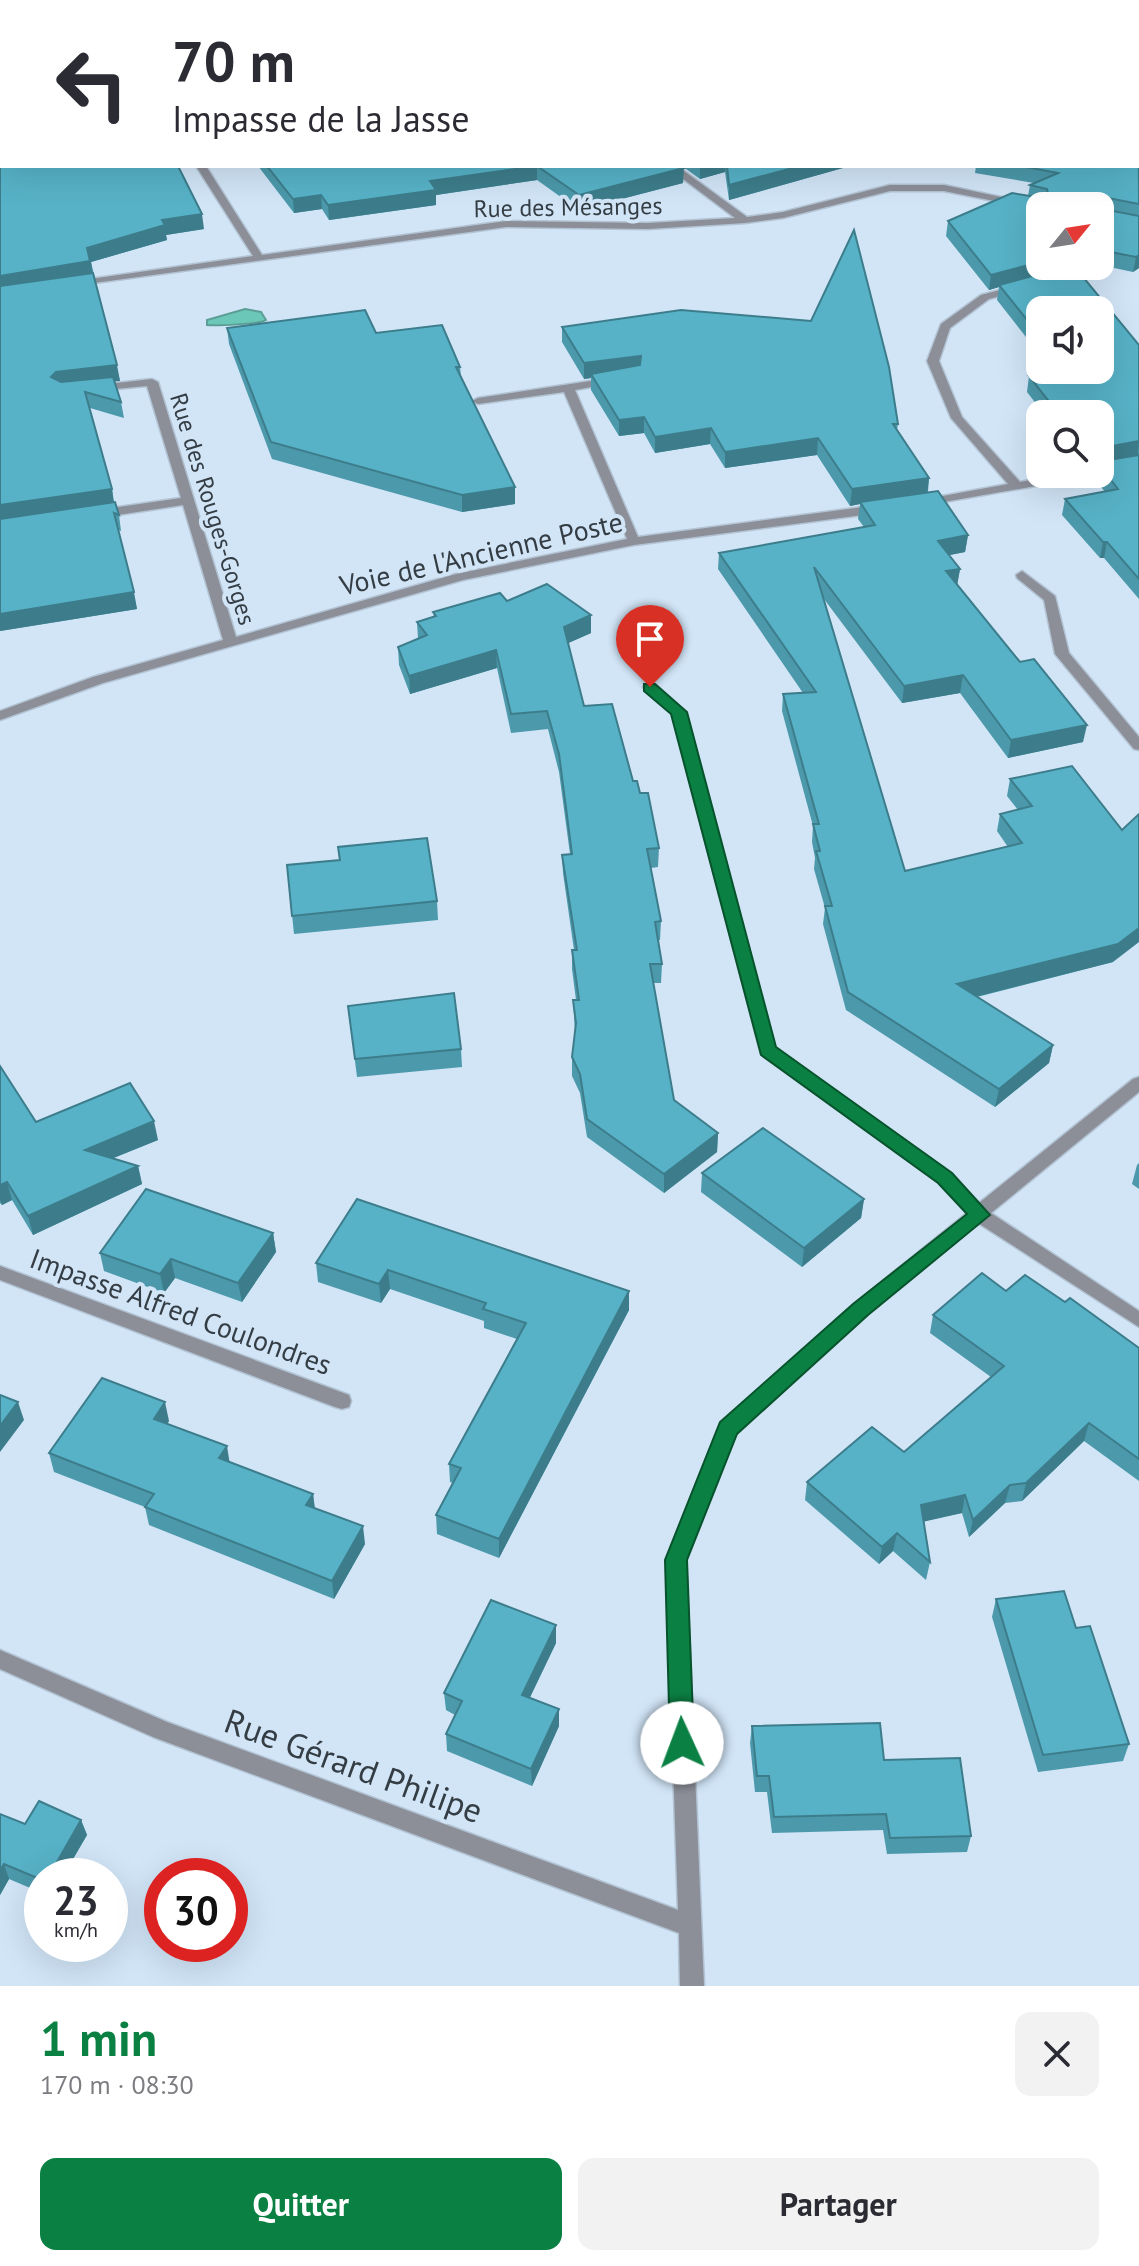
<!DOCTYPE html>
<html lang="fr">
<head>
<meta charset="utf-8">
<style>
	:root { --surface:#fff; --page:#f2f2f3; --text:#2b2b33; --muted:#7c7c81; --accent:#0b8043 }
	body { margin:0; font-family:"PT Sans",sans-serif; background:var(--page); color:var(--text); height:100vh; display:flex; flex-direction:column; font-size:30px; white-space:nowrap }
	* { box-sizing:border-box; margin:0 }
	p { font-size:26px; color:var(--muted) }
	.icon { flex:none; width:44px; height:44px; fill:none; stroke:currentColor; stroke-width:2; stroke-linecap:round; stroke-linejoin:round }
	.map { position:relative; height:1986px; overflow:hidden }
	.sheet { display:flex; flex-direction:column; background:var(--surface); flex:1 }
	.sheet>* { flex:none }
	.hud { position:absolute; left:0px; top:0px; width:1140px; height:168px; box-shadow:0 8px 32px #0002; background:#fff; color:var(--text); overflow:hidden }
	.needle { width:52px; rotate:60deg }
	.controls { position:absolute; left:1026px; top:192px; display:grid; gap:16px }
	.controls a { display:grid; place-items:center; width:88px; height:88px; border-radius:16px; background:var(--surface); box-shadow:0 8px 32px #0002; font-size:40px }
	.speed { position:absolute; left:24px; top:1858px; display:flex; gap:16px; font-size:40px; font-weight:700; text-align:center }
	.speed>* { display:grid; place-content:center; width:104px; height:104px; border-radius:50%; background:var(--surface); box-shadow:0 8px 32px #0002; line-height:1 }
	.speed small { font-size:20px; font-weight:400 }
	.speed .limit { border:12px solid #d22; background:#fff; color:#111 }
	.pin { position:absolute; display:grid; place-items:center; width:68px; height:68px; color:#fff; margin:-82px -34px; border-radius:50% 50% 50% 0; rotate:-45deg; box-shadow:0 0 8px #0007 }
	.pin .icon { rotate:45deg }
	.me { position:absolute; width:88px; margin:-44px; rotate:358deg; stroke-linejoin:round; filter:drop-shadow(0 0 6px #0008) }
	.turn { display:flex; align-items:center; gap:28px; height:168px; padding:0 40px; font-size:36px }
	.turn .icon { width:104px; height:104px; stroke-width:2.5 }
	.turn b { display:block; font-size:56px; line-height:68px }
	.round { display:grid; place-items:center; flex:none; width:84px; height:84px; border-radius:16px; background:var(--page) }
	.overview { display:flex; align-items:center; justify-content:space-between; height:136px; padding:0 40px }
	h1 { font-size:48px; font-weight:700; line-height:60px; color:var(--accent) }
	.button { display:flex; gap:16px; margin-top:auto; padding:16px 40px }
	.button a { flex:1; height:92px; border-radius:16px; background:var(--accent); color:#fff; font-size:32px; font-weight:700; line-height:92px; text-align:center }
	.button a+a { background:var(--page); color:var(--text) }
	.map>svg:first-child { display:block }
	.water { fill:#6bc7b8; stroke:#5b9e95; stroke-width:2 }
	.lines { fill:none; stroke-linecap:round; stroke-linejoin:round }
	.street-casing { stroke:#b2c3d3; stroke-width:3 }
	.street { fill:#8c8e98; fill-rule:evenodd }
	.wall { fill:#4b99ab }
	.shaded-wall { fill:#3d7d8b }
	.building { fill:#57b2c7; stroke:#3d7d8b; stroke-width:2 }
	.route { fill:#0b8043; stroke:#07532c; stroke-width:2 }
	.labels { text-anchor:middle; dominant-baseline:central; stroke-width:8; stroke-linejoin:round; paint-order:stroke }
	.far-street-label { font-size:24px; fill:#353d44; stroke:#d1e5f7 }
	.street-label { font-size:28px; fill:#353d44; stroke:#d1e5f7 }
	.near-street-label { font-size:34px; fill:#353d44; stroke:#d1e5f7 }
</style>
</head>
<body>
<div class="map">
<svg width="1139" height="1986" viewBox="0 0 1139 1986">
	<rect width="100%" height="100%" fill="#d1e5f7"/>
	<path class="water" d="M245 309 261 312 266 320C261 324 215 326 207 325V320Z"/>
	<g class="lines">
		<defs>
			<g id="street">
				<path d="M196 166H206L262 255 506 221 648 223 735 218 666 166H677L747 217 783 212 890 185H944L1044 206H1040V210L944 191H890L783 218 745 223 648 229 506 227 72 286V282L76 281 253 256Z"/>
				<path d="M1019 285 1023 286V290L989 299 950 328 939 361 962 417 1020 482 1061 474H1087L1081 478 921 506V500L1008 484 951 418 927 361 941 324 981 295Z"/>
				<path d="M610 378 614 379V383L575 390 638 537 878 505 884 509 878 513 634 545 463 580 103 683 0 720V711L93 677 223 640 183 505 98 518 92 514 98 510 181 498 147 386 94 391 88 388 90 386 152 379 158 382 236 637 456 574 627 539 564 392 478 404 472 401 478 398Z"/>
				<path d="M1022 571 1055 596 1069 653 1139 737V750L1134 749 1055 654 1044 600 1017 578 1016 575Z"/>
				<path d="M650 683 655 684 686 712 774 1047 951 1173 979 1203 1133 1079 1139 1077V1092L991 1213 1139 1311V1327L978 1223 866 1314 736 1434 686 1560 704 1986H680L679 1933 153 1737 0 1669V1650L167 1722 678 1910 666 1560 718 1429 721 1423 854 1304 967 1213 939 1183 761 1054 672 714 645 690 643 687Z"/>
				<path d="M0 1266 349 1395 351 1401 349 1407 342 1409 335 1407 0 1280Z"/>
			</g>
		</defs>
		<use href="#street" class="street-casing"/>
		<use href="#street" class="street"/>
	</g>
	<g class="wall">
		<path d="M1139 44V268L1133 272 1100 265V206H1040V266H1074L1139 345V599L1104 558H1100L1062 515 1065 499 1105 492 1091 474H1100V414H1044L1027 392 1029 376 1054 373 1052 370H1100L1040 310V355L997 300 999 287 989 290 946 236 948 221 1028 196 1030 185 1034 183 975 173 976 166H1138Z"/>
		<path d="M0 86 2 166 204 229 166 235 167 240 91 262 120 381H114L121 402 124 418 90 408 112 489 114 502 119 515 121 531 118 530 137 609 0 631Z"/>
		<path d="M258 166H681L683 183 579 210 537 180 436 195V205L329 220 322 209 294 213Z"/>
		<path d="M682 166H850L729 200 725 172 700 179Z"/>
		<path d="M562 327 898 424 897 430 929 478 928 492 968 535 965 552 949 555 960 569 957 585 1083 742 1008 758 960 693 902 703 824 599 905 871 1008 847 997 831 1000 814 1018 810 1007 796 1010 779 1072 766 1113 962 977 997 1053 1045 1049 1063 995 1107 846 1010 823 924 825 908 814 869 815 858 812 842 813 826 782 711 783 694 803 693 718 569 719 553 864 527 858 519 860 504 850 506 817 455 725 468 710 444 655 453 644 433 619 436 591 390V378L584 379 562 342Z"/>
		<path d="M227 328 376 333 460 367 461 376 515 487V504L462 512 272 459 229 344Z"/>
		<path d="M507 601 591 633 568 643 584 706 633 781 640 793 659 848 658 867 651 868 661 921 660 940H658L662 964 661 983H653L674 1100 718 1133 717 1152 664 1193 587 1137 580 1093 572 1076V1057L575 1032 573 1000H576L572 969V950H574L563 873 562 855 570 854 559 772 548 729 511 733 497 668 410 694 399 665 398 647 418 639 417 622 434 617 433 612Z"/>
		<path d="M338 847 437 901 438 920 294 934 287 865 339 860Z"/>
		<path d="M348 1006 461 1049 462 1067 357 1077Z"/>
		<path d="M0 1066 36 1122 158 1140 113 1158 138 1166 142 1184 33 1235 12 1200 2 1205 0 1203Z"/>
		<path d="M1139 1163V1189L1132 1184 1137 1165Z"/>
		<path d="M702 1173 864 1199 861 1218 802 1267 701 1192Z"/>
		<path d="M357 1199 629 1310 499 1558 437 1534 436 1515 453 1483 450 1482 449 1464 517 1339 484 1328V1321L390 1289 381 1303 318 1282 316 1263Z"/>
		<path d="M273 1233 276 1252 242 1302 175 1278 164 1293 104 1271 100 1253Z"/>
		<path d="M1006 1291 1065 1302 1139 1348V1481L1084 1441 1022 1501 1005 1503 969 1537 962 1513 924 1521 930 1562 926 1580 893 1551 879 1564 805 1500 807 1482 904 1452 991 1377 930 1333 933 1315Z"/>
		<path d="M169 1421 167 1424 229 1462 313 1494 315 1508 365 1544 334 1599 149 1525 145 1507 54 1472 49 1453Z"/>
		<path d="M996 1599 1076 1628 1129 1744 1123 1761 1038 1772 992 1617Z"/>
		<path d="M556 1625V1643L530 1697 559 1709V1726L532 1786 447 1751 446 1734 455 1715 446 1710 444 1693Z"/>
		<path d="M752 1726 884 1760 971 1836 967 1852 887 1854 883 1830 772 1833 767 1792H755L750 1743Z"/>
		<path d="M0 1814 25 1824 81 1820 87 1835 63 1876H42V1893L9 1879 0 1895Z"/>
	</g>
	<g class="shaded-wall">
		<path d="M537 166V180L436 195V205L329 220 328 205 430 181Z"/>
		<path d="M700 166H726L725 172 700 179Z"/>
		<path d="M800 166H850L729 200V185Z"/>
		<path d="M684 168 683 183 579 210V195Z"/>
		<path d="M321 195 322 209 294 213 293 199Z"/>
		<path d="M202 214 204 229 166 235 167 240 91 262 93 276 0 292V276L87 248 162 220Z"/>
		<path d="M1139 255V268L1133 272 1136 257Z"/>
		<path d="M1040 262V266H1045L1043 275 999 285V287L989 290 991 275Z"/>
		<path d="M641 356V372L591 374V378L584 379V363Z"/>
		<path d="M117 365 120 381 59 387 51 377 56 372Z"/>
		<path d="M644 417V433L619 436V420Z"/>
		<path d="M711 428 710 444 655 453V437Z"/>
		<path d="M818 438 817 455 725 468V452Z"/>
		<path d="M1139 441 1138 456 1100 464 1101 448Z"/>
		<path d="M929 478 927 495 860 502V504L850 506 852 489Z"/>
		<path d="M515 487V504L462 512V495Z"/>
		<path d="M112 489 114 505 0 522V505Z"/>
		<path d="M968 535 965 552 935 558 938 541Z"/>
		<path d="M1103 542H1107L1104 558H1100Z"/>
		<path d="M960 569 957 586 946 571Z"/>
		<path d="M134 592 137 609 0 631V614Z"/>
		<path d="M591 615V633L564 645V627Z"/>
		<path d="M496 650 497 668 410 694 409 676Z"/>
		<path d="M963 675 960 693 902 703 904 686Z"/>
		<path d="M1087 725 1083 742 1008 758 1011 740Z"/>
		<path d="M1139 928V942L1113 962 955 1002 957 984Z"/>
		<path d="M1053 1045 1049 1063 995 1107 999 1089Z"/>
		<path d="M154 1121 158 1140 89 1168 85 1150Z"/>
		<path d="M718 1133 717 1152 664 1193V1174Z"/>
		<path d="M138 1166 142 1184 33 1235 28 1216Z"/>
		<path d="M7 1182 12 1200 2 1205 0 1200V1185Z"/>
		<path d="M864 1199 861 1218 802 1267 804 1248Z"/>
		<path d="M273 1233 276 1252 242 1302 238 1283Z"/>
		<path d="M171 1259 175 1278 164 1293 160 1274Z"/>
		<path d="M388 1270 390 1289 381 1303 379 1284Z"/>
		<path d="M629 1291V1310L499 1558V1539Z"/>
		<path d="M18 1402 24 1420 0 1452V1426Z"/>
		<path d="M165 1402 169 1421 158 1438 154 1419Z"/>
		<path d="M1089 1423 1084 1441 1022 1501 1026 1483Z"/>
		<path d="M227 1446 230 1465 219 1458Z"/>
		<path d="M1010 1485 1005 1503 969 1537 973 1520Z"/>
		<path d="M313 1494 315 1513 306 1505Z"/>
		<path d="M965 1495 962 1513 918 1523 921 1505Z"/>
		<path d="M363 1526 365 1544 334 1599 332 1581Z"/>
		<path d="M897 1533 893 1551 879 1564 882 1547Z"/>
		<path d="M556 1625V1643L523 1712 522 1695Z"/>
		<path d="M559 1709V1726L532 1786 531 1769Z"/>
		<path d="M81 1820 87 1835 63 1876H49Z"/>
		<path d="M4 1864 9 1879 0 1895V1870Z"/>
	</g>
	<g class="building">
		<path d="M327 0H702L705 2H330Z"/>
		<path d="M855 0H1053L1057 2H846Z"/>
		<path d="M1138 44 1139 204 1103 197 1099 200 1102 209 1139 216V255L1136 257 1100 250V206H1040V262L991 275 948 221 1012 193 1042 198 1048 194 1047 189 1030 185 1058 173 1021 166H1138Z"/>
		<path d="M0 86 2 87V166H178L202 214 162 220 165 225 87 248 90 261 0 276Z"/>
		<path d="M267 166H537L430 181 436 190 328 205 321 195 293 199Z"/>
		<path d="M537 166H681L684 168 579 195Z"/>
		<path d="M727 166H800L729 185Z"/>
		<path d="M854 230 889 367 898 424H893L929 478 852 489 818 438 725 452 711 428 655 437 644 417 619 420 591 374 640 365 641 356 584 363 562 327 681 310 811 321Z"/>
		<path d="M1054 266H1074L1139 345V441L1101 448 1100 457V414H1059L1029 376 1068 372 1067 370H1100V310H1040V336L999 285 1051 271Z"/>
		<path d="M93 273 117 365 56 372 51 377 61 382 113 377 121 402 85 392 112 489 0 505V286Z"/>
		<path d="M365 310 376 333 442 325 460 367H456L515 487 462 495 271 442 227 328Z"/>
		<path d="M1139 455V579L1107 542H1103L1065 499 1118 489 1100 466V458L1103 461Z"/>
		<path d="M938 491 968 535 938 541 960 569 946 571 1020 662 1034 659 1087 725 1011 740 963 675 904 686 814 567 905 871 1022 843 1000 814 1032 806 1010 779 1072 766 1122 830 1139 814V928L1118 944 957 984 1053 1045 999 1089 848 992 825 906H832L816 851H820L813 824H819L783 694 816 692 719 553 875 525 860 502Z"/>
		<path d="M115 502 119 515 114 513 134 592 0 614V519Z"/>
		<path d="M547 584 591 615 564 627 584 706 612 704 633 781H637L640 793H648L659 848 647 849 661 921 655 922 662 964H650L674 1100 718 1133 664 1174 587 1119 580 1074 572 1057 576 1023 573 1000H579L572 950H577L562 855 572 854 559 754 547 711 511 714 496 650 409 676 398 647 427 635 417 622 436 616 433 612 500 593 507 601Z"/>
		<path d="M427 838 437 901 292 916 287 865 340 860 338 847Z"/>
		<path d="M454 993 461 1049 355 1059 348 1006Z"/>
		<path d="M0 1066 36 1122 130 1083 154 1121 85 1150 138 1166 28 1216 7 1182 0 1185Z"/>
		<path d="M763 1128 864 1199 804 1248 702 1173Z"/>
		<path d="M146 1189 273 1233 238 1283 171 1259 160 1274 100 1253Z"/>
		<path d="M357 1199 629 1291 499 1539 436 1515 461 1468 449 1464 526 1323 483 1309 486 1303 388 1270 379 1284 316 1263Z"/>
		<path d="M982 1273 1006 1291 1025 1275 1065 1302 1070 1298 1139 1348V1459L1089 1423 1026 1483 1010 1485 973 1520 965 1495 921 1505 930 1562 897 1533 882 1547 807 1482 872 1427 904 1452 1004 1366 933 1315Z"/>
		<path d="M102 1378 165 1402 154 1419 227 1446 219 1458 313 1494 306 1505 363 1526 332 1581 145 1507 154 1494 49 1453Z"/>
		<path d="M0 1395 18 1402 0 1426Z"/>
		<path d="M1064 1591 1076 1628 1090 1626 1129 1744 1043 1755 996 1599Z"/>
		<path d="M491 1600 556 1625 522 1695 559 1709 531 1769 446 1734 462 1701 444 1693Z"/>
		<path d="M880 1723 884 1760 960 1758 971 1836 890 1838 886 1814 774 1817 769 1776H757L752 1726Z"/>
		<path d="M39 1801 81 1820 49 1876H42V1880L4 1864 0 1870V1814L25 1824Z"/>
	</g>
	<path class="route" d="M644 684H655L687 712 776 1047 952 1173 990 1215 868 1315 737 1434 687 1560 694 1743 691 1751 682 1754 674 1751 670 1743 665 1560 720 1422 853 1304 967 1214 938 1183 761 1055 671 714 644 691Z"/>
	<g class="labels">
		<g class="far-street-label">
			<text transform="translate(568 207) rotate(-1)">Rue des Mésanges</text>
			<text transform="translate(213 509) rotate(73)">Rue des Rouges-Gorges</text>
		</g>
		<g class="street-label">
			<text transform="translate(481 553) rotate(-13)">Voie de l'Ancienne Poste</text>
			<text transform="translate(181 1311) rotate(20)">Impasse Alfred Coulondres</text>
		</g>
		<g class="near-street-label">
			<text transform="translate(354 1765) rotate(20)">Rue Gérard Philipe</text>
		</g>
	</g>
</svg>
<div class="controls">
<a><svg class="needle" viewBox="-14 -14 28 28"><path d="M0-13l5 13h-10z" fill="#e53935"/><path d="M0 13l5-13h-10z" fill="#7c7c81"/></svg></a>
<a><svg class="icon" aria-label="sound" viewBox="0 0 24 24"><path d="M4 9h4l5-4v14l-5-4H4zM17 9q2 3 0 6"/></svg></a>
<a><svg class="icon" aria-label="search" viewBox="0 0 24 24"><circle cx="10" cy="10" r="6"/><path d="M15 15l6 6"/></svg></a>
</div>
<div class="speed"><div>23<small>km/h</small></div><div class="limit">30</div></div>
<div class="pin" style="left:650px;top:687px;background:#d93025"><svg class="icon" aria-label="arrive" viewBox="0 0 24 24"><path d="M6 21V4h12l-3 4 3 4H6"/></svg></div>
<svg class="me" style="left:682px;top:1743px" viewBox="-20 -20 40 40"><circle r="19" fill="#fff"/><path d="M0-13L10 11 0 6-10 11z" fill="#0b8043"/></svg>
<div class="hud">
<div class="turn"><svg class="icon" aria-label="left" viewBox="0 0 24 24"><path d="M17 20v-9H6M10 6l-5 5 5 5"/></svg><div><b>70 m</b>Impasse de la Jasse</div></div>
</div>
</div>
<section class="sheet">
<div class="overview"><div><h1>1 min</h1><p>170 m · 08:30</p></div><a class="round"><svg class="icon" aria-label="close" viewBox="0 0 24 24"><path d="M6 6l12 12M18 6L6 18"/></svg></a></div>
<div class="button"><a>Quitter</a><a>Partager</a></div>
</section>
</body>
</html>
